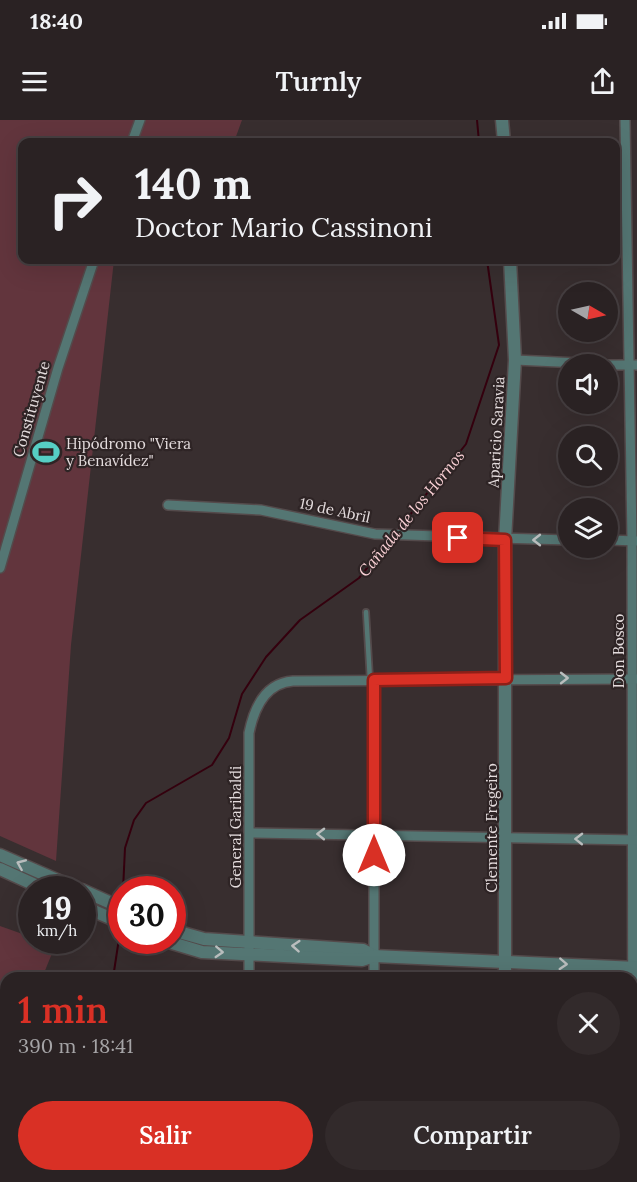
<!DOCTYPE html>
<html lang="es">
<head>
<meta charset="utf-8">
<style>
	:root { --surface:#2a2223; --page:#322a2b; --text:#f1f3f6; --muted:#a5a4a6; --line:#463f41; --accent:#d93025 }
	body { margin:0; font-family:Lora,serif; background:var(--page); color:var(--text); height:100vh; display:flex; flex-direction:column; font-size:22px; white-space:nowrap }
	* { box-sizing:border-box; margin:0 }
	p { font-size:20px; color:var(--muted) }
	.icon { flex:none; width:33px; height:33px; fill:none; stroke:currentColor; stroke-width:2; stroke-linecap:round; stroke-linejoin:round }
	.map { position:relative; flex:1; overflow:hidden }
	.drawer { position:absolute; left:0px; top:852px; width:638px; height:210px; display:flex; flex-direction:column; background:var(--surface); border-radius:18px 18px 0 0; box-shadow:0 6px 24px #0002,0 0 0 2px var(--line) }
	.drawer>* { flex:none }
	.hud { position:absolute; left:18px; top:18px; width:602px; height:126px; border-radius:12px; box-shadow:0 6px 24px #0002,0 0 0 2px var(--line); background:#2a2223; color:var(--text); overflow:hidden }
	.needle { width:39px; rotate:99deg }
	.fabs { position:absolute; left:558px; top:162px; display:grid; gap:12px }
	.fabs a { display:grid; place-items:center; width:60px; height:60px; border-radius:50%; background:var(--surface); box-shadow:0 6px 24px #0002,0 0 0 2px var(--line); font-size:30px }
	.speed { position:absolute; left:18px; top:756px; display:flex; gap:12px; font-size:30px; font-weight:700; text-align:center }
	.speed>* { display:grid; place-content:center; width:78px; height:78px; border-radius:50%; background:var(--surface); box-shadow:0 6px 24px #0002,0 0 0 2px var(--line); line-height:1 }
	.speed small { font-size:15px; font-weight:400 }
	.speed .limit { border:9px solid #d22; background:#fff; color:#111 }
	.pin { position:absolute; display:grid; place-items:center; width:51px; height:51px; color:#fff; margin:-26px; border-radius:12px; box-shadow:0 3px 9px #0006 }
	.me { position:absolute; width:66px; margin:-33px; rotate:0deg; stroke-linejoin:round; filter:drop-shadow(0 0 4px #0008) }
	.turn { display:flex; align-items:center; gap:21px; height:126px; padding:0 18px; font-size:27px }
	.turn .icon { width:78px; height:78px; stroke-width:2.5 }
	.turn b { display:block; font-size:42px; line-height:51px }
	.round { display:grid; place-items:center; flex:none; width:63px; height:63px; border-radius:32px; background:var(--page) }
	.headline { display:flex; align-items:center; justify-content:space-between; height:102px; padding:0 18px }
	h1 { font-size:36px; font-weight:600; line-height:45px; color:var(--accent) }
	.button { display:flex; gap:12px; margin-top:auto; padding:12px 18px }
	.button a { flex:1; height:69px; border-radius:36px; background:var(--accent); color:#fff; font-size:24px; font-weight:600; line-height:69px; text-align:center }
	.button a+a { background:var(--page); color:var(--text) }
	.status { display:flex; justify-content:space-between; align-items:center; height:42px; padding:0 30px; background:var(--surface); direction:ltr }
	.status svg { height:16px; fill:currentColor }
	header { display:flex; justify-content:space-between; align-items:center; height:78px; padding:0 18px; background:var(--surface); font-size:27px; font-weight:600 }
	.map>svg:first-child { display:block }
	.green { fill:#62353d }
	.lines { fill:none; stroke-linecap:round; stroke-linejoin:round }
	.stream { stroke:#34000e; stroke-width:2 }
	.service-casing { stroke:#544a4b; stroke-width:8 }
	.minor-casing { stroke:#544a4b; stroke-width:12 }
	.tertiary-casing { stroke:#544a4b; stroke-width:15 }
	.service { stroke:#547673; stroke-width:4.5 }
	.minor { stroke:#547673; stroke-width:9 }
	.tertiary { stroke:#547673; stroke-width:12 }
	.oneway { stroke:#b9bdbd }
	.route-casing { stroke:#8d1f18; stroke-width:15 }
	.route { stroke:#d93025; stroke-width:10 }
	.labels { text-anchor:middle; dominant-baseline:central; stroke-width:4.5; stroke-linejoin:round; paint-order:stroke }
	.street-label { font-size:15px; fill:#e4dcdd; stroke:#2e2425 }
	.poi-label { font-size:15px; fill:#e4dcdd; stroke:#2e2425; text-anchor:start }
	.water-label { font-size:16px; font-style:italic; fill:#fbd1d6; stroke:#2e2425 }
</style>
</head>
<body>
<div class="status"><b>18:40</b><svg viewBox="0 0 49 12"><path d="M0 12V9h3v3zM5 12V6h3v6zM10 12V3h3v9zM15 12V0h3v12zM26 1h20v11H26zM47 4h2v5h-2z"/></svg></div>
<header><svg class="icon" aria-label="menu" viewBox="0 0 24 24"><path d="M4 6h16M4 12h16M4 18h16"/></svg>Turnly<svg class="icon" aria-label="share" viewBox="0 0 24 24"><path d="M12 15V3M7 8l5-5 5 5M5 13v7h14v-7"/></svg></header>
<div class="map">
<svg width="637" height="1062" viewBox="0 0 637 1062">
	<rect width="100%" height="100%" fill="#382e2f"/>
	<g class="green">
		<path d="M0 0H242L234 22H22V140H114L71 525 56 741 0 716Z"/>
		<path d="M0 806 31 817 32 820 55 826 42 858H6L5 950 0 948Z"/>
	</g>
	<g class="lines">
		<g class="stream">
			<path d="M477 0 479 22"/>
			<path d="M398 410 466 324 499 225 487 140"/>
			<path d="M123 770 125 728 134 700 146 683 212 645 229 618 242 574 266 537 300 500 359 458 392 417"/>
			<path d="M113 858 120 812"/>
			<path d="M64 1062 73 1056"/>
		</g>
		<defs>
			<path id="service" d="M366 492 370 560"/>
			<g id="minor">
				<path d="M625 0 632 420 633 1062"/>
				<path d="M132 22 140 0"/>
				<path d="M515 240 600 244"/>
				<path d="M608 245H637"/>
				<path d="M168 385 261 390 375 414 568 420"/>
				<path d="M608 420 637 421"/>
				<path d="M0 448 58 248 94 140"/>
				<path d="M374 560V858"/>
				<path d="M250 713 637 720"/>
				<path d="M249 858V613C254 588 265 563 293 561L637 559"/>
				<path d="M0 984 6 985"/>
				<path d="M418 1056V1062"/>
				<path d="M115 1062V1056"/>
				<path d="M248 1062V1056"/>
				<path d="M374 1062V1056"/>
			</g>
			<g id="tertiary">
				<path d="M502 0 504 22"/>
				<path d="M0 735 80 770"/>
				<path d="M0 749 46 770"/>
				<path d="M82 770 122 788"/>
				<path d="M82 786 122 803"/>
				<path d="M172 810 204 819 363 830 374 836"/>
				<path d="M162 820 202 832 362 840 374 836 637 848"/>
				<path d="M505 858V420L515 240 510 140"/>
				<path d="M502 1062V1056"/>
			</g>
		</defs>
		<use href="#service" class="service-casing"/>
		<use href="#minor" class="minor-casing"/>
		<use href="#tertiary" class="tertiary-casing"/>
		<use href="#service" class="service"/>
		<use href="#minor" class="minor"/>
		<use href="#tertiary" class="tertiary"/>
	</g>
	<defs><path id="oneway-chevron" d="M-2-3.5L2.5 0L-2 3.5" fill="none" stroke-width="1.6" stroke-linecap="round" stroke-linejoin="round" transform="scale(1.5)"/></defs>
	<g class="oneway">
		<use href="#oneway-chevron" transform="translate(537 420) rotate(-180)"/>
		<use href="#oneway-chevron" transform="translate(564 558)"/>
		<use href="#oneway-chevron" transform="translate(321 714) rotate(-179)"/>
		<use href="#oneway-chevron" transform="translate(579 719) rotate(-179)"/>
		<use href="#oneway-chevron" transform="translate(21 744) rotate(-157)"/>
		<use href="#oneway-chevron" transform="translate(296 826) rotate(-176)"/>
		<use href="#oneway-chevron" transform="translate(219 832) rotate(3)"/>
		<use href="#oneway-chevron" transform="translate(563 844) rotate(3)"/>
	</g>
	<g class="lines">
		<defs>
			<path id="route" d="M374 735V560L506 558 505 420 458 418"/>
		</defs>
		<use href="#route" class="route-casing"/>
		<use href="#route" class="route"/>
	</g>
	<defs>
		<symbol id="stadium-bare" viewBox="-9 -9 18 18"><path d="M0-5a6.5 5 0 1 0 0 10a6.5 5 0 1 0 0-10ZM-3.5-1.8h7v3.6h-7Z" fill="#56cec4" stroke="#2e2425" stroke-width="2.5" paint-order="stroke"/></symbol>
	</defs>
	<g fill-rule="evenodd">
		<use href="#stadium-bare" x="27" y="313" width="38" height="38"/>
	</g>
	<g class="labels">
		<g class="street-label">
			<text transform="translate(31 289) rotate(-74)">Constituyente</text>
			<text transform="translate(496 312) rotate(-87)">Aparicio Saravia</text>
			<text transform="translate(335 390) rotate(12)">19 de Abril</text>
			<text transform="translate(618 531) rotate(-90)">Don Bosco</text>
			<text transform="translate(235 707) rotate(-90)">General Garibaldi</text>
			<text transform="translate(491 708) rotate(-90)">Clemente Fregeiro</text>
		</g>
		<g class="poi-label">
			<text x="66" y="323">Hipódromo "Viera<tspan x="66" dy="17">y Benavídez"</tspan></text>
		</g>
		<g class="water-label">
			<text transform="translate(411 393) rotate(-51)">Cañada de los Hornos</text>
		</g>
	</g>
</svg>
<div class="fabs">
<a><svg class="needle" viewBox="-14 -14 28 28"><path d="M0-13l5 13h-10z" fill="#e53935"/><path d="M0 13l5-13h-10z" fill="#a5a4a6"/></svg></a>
<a><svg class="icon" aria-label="sound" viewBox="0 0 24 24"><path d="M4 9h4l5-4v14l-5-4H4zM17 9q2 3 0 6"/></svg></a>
<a><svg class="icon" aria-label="search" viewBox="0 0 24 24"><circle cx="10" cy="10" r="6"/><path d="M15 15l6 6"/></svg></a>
<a><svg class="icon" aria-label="layers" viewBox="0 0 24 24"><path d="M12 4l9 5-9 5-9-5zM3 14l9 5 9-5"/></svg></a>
</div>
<div class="speed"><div>19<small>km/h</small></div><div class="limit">30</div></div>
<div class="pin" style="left:458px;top:418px;background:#d93025"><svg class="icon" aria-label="arrive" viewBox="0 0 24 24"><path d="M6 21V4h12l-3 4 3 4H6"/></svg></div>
<svg class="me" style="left:374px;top:735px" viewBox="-20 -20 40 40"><circle r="19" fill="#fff"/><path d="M0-13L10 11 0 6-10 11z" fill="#d93025"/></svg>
<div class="hud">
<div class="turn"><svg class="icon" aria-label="right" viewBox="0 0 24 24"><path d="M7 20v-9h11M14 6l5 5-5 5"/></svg><div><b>140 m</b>Doctor Mario Cassinoni</div></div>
</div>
<section class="drawer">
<div class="headline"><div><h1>1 min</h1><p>390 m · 18:41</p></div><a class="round"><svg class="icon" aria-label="close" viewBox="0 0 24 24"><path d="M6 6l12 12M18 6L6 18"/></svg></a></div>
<div class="button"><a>Salir</a><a>Compartir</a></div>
</section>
</div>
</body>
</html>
